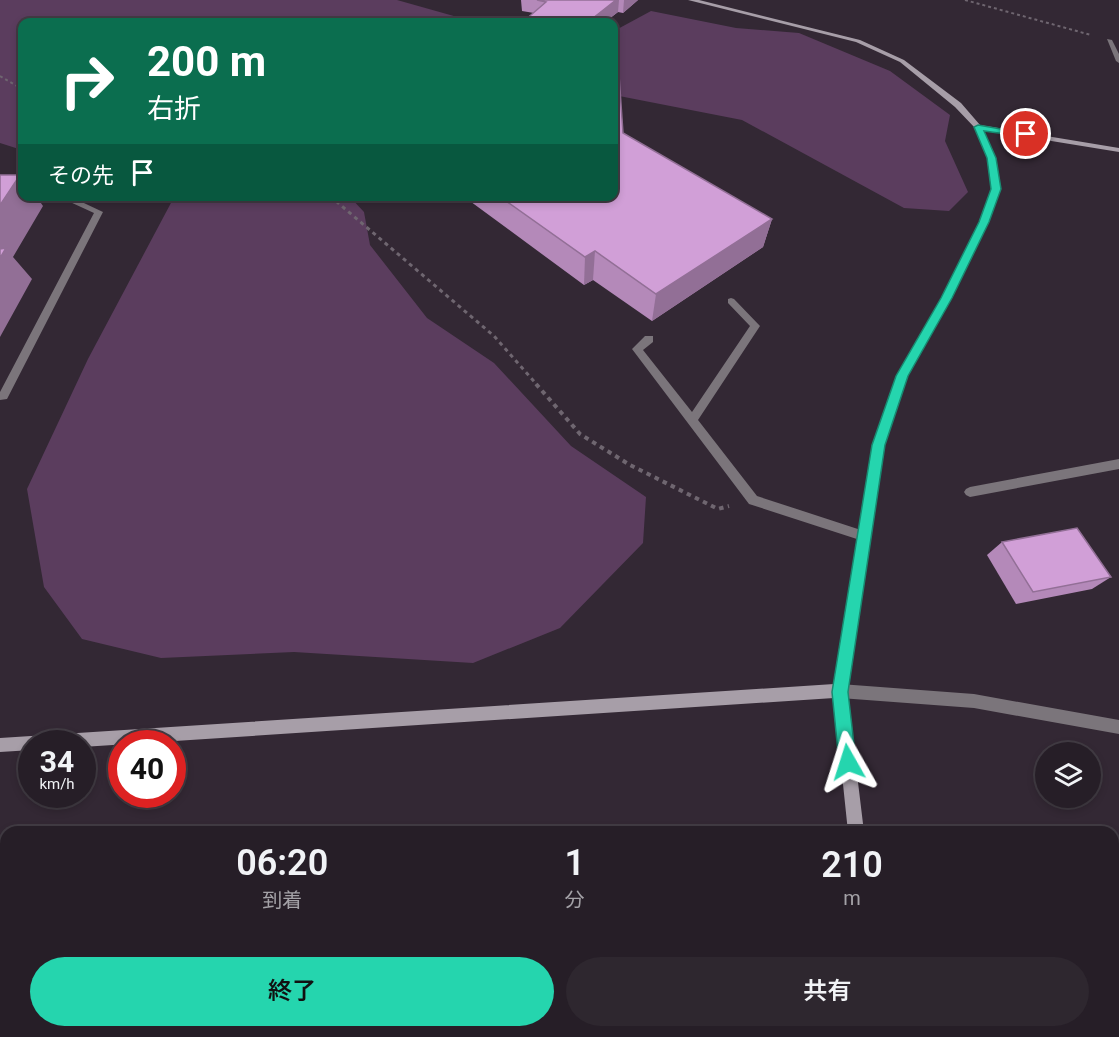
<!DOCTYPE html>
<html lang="ja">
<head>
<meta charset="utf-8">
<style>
	:root { --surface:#261e27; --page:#2e272f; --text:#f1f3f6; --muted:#a4a2a7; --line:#423c44; --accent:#25d5ae }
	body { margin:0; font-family:Roboto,"Noto Sans JP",sans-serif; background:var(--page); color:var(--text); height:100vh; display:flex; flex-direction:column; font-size:22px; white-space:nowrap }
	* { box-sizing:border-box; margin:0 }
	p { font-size:20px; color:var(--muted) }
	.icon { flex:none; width:33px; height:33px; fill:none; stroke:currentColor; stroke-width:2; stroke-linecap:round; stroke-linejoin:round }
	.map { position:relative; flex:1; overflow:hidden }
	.panel { position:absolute; left:0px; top:826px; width:1119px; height:212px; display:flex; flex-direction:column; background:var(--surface); border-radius:18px 18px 0 0; box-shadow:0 3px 9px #0003,0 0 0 2px var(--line) }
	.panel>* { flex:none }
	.hud { position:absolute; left:18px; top:18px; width:600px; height:183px; border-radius:12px; box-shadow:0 3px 9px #0003,0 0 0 2px var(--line); background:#0b6e4f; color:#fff; overflow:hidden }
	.tools { position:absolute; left:1035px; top:742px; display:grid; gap:12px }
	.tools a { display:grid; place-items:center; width:66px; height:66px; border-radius:50%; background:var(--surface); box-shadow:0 3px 9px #0003,0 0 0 2px var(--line); font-size:30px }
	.speed { position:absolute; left:18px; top:730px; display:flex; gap:12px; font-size:30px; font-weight:700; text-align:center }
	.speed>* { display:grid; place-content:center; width:78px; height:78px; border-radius:50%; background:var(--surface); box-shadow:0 3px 9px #0003,0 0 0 2px var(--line); line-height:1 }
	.speed small { font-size:15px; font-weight:400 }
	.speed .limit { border:9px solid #d22; background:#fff; color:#111 }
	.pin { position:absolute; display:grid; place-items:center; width:51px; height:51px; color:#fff; margin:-26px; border:3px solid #fff; border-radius:50%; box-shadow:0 2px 6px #0007 }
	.me { position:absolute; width:66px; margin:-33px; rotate:354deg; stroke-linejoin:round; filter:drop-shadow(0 0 4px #0008) }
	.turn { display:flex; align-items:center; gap:21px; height:126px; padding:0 30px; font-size:27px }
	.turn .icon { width:78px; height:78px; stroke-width:2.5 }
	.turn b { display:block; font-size:42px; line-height:51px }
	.then { display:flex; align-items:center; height:57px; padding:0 30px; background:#0003; gap:12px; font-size:22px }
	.eta { display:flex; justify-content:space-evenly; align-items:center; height:102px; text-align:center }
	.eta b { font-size:36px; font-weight:600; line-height:42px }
	.action { display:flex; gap:12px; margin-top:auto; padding:12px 30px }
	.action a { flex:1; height:69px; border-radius:36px; background:var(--accent); color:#111; font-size:24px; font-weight:600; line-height:69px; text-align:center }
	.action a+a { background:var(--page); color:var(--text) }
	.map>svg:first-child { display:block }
	.green { fill:#5b3d5e }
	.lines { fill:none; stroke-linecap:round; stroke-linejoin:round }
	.path-far2 { stroke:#6f6670; stroke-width:2; stroke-dasharray:3 3; stroke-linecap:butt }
	.path-far1 { stroke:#6f6670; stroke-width:3; stroke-dasharray:4 4; stroke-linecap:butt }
	.path { stroke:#6f6670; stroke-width:4; stroke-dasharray:4.5 4.5; stroke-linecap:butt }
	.lane { fill:#7b757b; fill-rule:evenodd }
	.street { fill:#7b757b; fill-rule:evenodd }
	.secondary { fill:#a79ea8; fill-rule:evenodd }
	.wall { fill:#b489b9 }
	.shaded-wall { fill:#926f96 }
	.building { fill:#d19fd7; stroke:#926f96; stroke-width:1.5 }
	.route { fill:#25d5ae; stroke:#188a71; stroke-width:1.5 }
</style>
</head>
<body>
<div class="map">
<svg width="1119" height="1037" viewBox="0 0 1119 1037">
	<rect width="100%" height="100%" fill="#332834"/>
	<g class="green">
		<path d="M0 0H397L475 22H22V150L0 143Z"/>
		<path d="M651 11 736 28 799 33 890 71 950 115 945 141 968 192 949 211 904 208 742 120 614 95V31Z"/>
		<path d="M350 197 364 212 370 245 427 318 494 363 571 446 646 497 643 543 560 628 473 663 294 652 161 658 82 639 44 587 27 489 88 359 172 201 161 197Z"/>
	</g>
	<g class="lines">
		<g class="path-far2">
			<path d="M965 0 1091 35"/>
			<path d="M0 76 22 89"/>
		</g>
		<path class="path-far1" d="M330 196 494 336 538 386"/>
		<path class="path" d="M536 384 580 434 630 465 718 509 729 506"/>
		<g class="lane">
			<path d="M1107 39 1112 40 1119 54V63L1116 61Z"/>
			<path d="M57 196H69L103 212 7 399 0 400V392L94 213Z"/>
			<path d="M731 298 734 299 760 326 698 420 757 496 867 532 869 536 867 540 863 541 749 504 632 349 645 336H653V342L643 350 692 412 750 326 728 303V299Z"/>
		</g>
		<g class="street">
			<path d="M1119 459V469L970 497 966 495 964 492 966 489 970 487Z"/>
			<path d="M840 684 974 694 1119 720V734L974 708 840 698 835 696 833 691 835 686Z"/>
		</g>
		<g class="secondary">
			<path d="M688 0H699L860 40 904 60 961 103 980 125 1119 148V152L983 130 996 158 1000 189 988 222 951 298 907 376 884 445 847 691 864 832H848L834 698 82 747V744H32V750L0 752V738L834 684 872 445 897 376 941 298 980 222 992 189 988 158 975 128 955 107 900 62 856 42Z"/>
			<path d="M889 1032H907L908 1037H890Z"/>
		</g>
	</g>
	<g class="wall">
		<path d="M521 0H638L623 13 618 12 605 22H524V21L534 13 522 11Z"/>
		<path d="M623 133 772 219 763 247 652 321 593 280 584 285 463 196H614Z"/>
		<path d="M1002 542 1111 577 1092 589 1016 604 987 555Z"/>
		<path d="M223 1032H286V1037H186Z"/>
	</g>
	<g class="shaded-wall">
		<path d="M616 0H619L618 12 605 22H588Z"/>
		<path d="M624 0H638L623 13Z"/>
		<path d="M20 175 22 178V196H36L43 206 13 257 32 279 0 337V205Z"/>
		<path d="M772 219 763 247 652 321 656 294Z"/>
		<path d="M595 251 593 280 584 285 585 257Z"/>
		<path d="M266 1032H286V1037H260L261 1035Z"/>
	</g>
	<g class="building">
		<path d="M537 0H616L588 22H529L524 21 546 2Z"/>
		<path d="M614 75H619L623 133 772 219 656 294 595 251 585 257 499 196H614Z"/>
		<path d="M0 175H20L0 205Z"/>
		<path d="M6 248 0 258V249Z"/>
		<path d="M1077 528 1111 577 1033 592 1002 542Z"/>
		<path d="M6 851V970L0 971V852Z"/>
		<path d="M363 1032H721L722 1037H363Z"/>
		<path d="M261 1035 260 1037H243Z"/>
	</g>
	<path class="route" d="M978 125 1030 134 1026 137 984 131 996 158 1001 189 989 222 952 298 908 376 885 445 848 692 856 762 854 768 848 770 842 768 839 762 832 692 872 445 896 376 941 298 979 222 991 189 987 158 974 127Z"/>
</svg>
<div class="tools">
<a><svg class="icon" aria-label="layers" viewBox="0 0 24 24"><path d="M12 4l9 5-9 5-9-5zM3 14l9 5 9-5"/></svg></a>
</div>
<div class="speed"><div>34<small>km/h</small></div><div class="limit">40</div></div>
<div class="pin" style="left:1026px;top:134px;background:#d93025"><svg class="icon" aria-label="arrive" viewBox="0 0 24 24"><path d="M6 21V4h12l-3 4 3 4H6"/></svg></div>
<svg class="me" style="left:848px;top:762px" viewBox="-20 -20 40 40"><path d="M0-17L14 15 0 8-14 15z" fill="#25d5ae" stroke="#fff" stroke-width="4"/></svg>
<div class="hud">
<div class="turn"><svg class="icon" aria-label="right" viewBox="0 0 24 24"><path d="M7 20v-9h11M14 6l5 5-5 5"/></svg><div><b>200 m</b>右折</div></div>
<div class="then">その先<svg class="icon" aria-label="arrive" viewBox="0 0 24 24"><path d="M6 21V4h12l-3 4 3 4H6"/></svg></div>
</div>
<section class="panel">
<div class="eta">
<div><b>06:20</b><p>到着</p></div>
<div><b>1</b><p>分</p></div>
<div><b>210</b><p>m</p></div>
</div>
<div class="action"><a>終了</a><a>共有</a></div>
</section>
</div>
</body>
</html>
